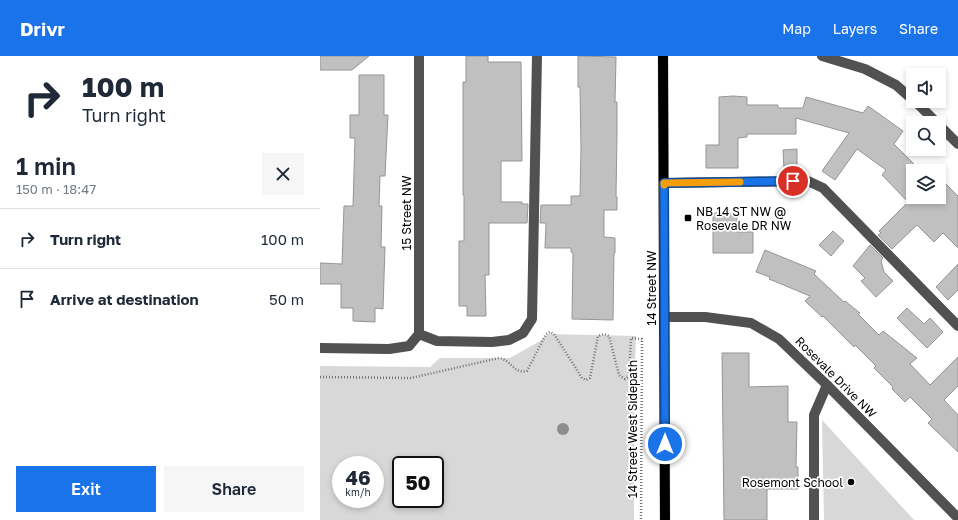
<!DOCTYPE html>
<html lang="en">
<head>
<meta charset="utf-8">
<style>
	:root { --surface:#fff; --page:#f6f6f7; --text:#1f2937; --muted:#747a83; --line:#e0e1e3; --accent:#1a73e8 }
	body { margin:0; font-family:"Golos Text",sans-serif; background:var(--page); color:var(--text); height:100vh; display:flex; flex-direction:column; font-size:15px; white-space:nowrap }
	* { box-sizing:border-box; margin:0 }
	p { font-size:13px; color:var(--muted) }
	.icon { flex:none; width:22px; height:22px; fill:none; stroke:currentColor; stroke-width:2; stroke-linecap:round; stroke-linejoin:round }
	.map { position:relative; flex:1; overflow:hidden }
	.sheet { display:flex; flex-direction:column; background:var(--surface); width:320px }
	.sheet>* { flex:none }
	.guide { background:#fff; color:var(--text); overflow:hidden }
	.buttons { position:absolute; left:586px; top:12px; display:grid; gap:8px }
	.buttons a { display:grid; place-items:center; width:40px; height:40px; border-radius:0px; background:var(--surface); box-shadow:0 2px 6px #0003; font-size:20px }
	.speed { position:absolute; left:12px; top:400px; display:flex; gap:8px; font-size:20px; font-weight:700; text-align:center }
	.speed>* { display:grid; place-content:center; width:52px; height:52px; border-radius:50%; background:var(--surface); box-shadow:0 2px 6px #0003; line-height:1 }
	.speed small { font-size:10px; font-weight:400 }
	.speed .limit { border:2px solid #111; border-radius:6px; background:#fff; color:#111 }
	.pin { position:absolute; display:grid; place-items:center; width:34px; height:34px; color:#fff; margin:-17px; border:2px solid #fff; border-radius:50%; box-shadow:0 1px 4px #0007 }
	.me { position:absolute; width:44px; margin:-22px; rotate:0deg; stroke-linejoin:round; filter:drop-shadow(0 0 3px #0008) }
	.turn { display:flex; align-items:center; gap:14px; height:84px; padding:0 16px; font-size:18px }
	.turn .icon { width:52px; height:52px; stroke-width:2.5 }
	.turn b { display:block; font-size:28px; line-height:34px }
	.round { display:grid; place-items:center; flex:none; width:42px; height:42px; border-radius:0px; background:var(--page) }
	.summary { display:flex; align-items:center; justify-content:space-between; height:68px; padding:0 16px }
	h1 { font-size:24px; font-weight:600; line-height:30px }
	.primary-button { display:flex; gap:8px; margin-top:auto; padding:8px 16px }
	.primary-button a { flex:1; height:46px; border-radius:0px; background:var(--accent); color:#fff; font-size:16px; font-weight:600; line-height:46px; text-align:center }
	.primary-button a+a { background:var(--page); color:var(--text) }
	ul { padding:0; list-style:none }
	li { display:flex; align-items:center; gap:12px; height:60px; padding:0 16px; border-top:1px solid var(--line) }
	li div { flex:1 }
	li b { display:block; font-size:15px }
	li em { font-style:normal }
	header { display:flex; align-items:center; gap:24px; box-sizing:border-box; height:56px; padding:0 20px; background:var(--accent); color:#fff }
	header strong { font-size:19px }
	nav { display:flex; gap:22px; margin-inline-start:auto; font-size:14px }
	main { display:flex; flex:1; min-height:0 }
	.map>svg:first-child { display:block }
	.green { fill:#d8d8d8; fill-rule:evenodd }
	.building { fill:#c0c0c0; stroke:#959595 }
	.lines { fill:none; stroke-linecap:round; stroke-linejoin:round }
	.major-casing { stroke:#dbdbdb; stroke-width:11 }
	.path { stroke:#737373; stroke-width:2.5; stroke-dasharray:1 2; stroke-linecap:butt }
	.minor { stroke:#515151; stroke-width:10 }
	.major { stroke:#000; stroke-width:10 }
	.tree { fill:#8d8d8d }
	.route-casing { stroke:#114b97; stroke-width:10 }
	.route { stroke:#1a73e8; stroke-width:7 }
	.slow { stroke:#f59e0b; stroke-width:7 }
	.poi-dot { fill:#000; stroke:#fff; stroke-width:1.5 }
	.labels { text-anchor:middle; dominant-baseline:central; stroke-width:3.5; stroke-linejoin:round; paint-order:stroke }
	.poi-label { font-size:12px; fill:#000; stroke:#fff; text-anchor:start }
	.street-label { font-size:12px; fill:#000; stroke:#fff }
</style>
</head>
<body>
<header>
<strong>Drivr</strong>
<nav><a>Map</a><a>Layers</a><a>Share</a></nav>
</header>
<main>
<section class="sheet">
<div class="guide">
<div class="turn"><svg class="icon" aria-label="right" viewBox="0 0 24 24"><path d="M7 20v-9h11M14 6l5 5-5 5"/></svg><div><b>100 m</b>Turn right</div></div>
</div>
<div class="summary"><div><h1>1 min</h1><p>150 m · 18:47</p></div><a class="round"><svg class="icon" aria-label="close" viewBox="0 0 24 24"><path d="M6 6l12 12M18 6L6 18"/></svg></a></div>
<ul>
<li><svg class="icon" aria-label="right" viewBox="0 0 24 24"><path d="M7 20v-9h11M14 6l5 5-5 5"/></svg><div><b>Turn right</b></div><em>100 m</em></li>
<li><svg class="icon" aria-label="arrive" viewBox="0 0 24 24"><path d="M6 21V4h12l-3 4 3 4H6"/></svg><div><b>Arrive at destination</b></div><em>50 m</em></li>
</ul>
<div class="primary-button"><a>Exit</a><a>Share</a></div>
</section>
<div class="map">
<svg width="638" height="464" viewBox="0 0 638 464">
	<rect width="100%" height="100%" fill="#fff"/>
	<g class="green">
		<path d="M228 278 316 280 314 331V464H0V310L110 311 120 302H190L220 285ZM21 409H55V443H21ZM81 409H115V443H81Z"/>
		<path d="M502 364 594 464H504Z"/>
	</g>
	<g class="building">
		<path d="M0 0H49L32 14H0Z"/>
		<path d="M146 0H168V6H201L202 105H181V146H202V148H208L207 167H169V219H165L166 260H147V250H139V185H144V139H143V26H146Z"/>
		<path d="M258 0 296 1 295 46H297V78L296 141H297V154H284V181L295 182V197H294L293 264 252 263 253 197 251 196V192H225L226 167H220L221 149H251V140H260L261 93 260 31H258Z"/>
		<path d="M39 19H64V59H68L65 120H60L59 150H62L61 191H65L63 253 55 252V266L33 265V252H21V228H0V207L22 208 24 150H33L35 82H30V59H39Z"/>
		<path d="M413 40 427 41V49H458V52H483L486 41 543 57 548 50 583 75 574 88 601 115H593V141H619V121L638 140V192L623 177 614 186 597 169 572 193 558 179 561 177 559 175 588 146 562 119 566 114 537 93 515 124 502 115 529 77 476 62V78H427V81L418 82V112H386V89H399V41Z"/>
		<path d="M477 93V113L464 114 463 94Z"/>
		<path d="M393 157H417V176H433V197H393Z"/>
		<path d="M513 175 524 185 511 200 499 189Z"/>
		<path d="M550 189 563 202 561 205 564 216 573 225 556 241 541 225 545 222 533 210Z"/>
		<path d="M445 194 496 215 494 218 524 246 525 245 540 257 538 258 559 279 563 275 597 302 590 308 610 329 638 301V330L624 344 638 359V396L608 367 612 363 590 341 585 346 572 333 573 331 554 312 556 310 535 289 534 291 503 260 502 261 485 245 490 240 449 223 450 221 436 216Z"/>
		<path d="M638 208V234L628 244 616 231Z"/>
		<path d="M587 252 604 268 610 262 623 276 607 292 577 262Z"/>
		<path d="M402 297H429V331L468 330V366H477L476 411H478V433H447V464H404Z"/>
	</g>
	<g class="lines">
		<defs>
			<path id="major" d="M343 0 345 464"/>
		</defs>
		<use href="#major" class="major-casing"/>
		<path class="path" d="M0 321 91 322 179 302C192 304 193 318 207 315L226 278 230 276 234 278 262 322 266 324 270 322 278 280 284 278 289 280 299 319 305 323 309 320 311 282 322 283 321 464"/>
		<g class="minor">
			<path d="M502 0 545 13 576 29 593 44"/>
			<path d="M595 45 617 67"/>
			<path d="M619 69 638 88"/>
			<path d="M344 127 488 125 503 132 638 270"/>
			<path d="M344 261H385L431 267 459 283 507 329 638 462"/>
			<path d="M99 278 117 285 172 286 189 284 203 277 212 263 217 0"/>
			<path d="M0 292 69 293 89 290 99 278V0"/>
			<path d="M494 464V359L507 329"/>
		</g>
		<use href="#major" class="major"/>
	</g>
	<circle class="tree" cx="243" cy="373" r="6"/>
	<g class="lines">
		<defs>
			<path id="route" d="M345 388 344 127 473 125"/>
		</defs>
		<use href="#route" class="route-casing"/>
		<use href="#route" class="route"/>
		<path class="slow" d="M344 129V127L420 126"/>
	</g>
	<g class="poi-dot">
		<rect x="364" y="158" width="8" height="8" rx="2"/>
		<circle cx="531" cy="426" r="4"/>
	</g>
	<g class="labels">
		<g class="poi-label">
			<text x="376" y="155">NB 14 ST NW @<tspan x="376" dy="14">Rosevale DR NW</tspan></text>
			<text x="523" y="426" text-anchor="end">Rosemont School</text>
		</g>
		<g class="street-label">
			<text transform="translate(86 157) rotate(-90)">15 Street NW</text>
			<text transform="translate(331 232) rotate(-90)">14 Street NW</text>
			<text transform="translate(516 321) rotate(45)">Rosevale Drive NW</text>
			<text transform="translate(312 373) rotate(-90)">14 Street West Sidepath</text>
		</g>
	</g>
</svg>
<div class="buttons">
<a><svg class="icon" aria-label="sound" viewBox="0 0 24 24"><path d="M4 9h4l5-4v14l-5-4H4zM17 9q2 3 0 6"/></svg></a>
<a><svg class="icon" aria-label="search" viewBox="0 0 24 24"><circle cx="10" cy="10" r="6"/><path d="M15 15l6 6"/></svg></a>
<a><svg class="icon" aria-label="layers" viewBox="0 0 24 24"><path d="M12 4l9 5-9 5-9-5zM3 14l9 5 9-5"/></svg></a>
</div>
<div class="speed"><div>46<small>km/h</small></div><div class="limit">50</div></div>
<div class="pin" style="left:473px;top:125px;background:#d93025"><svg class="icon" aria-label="arrive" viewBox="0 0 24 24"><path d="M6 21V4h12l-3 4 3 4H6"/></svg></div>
<svg class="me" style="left:345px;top:388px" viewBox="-20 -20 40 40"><circle r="17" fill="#1a73e8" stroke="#fff" stroke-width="3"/><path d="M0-11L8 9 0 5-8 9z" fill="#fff"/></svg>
</div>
</main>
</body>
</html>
